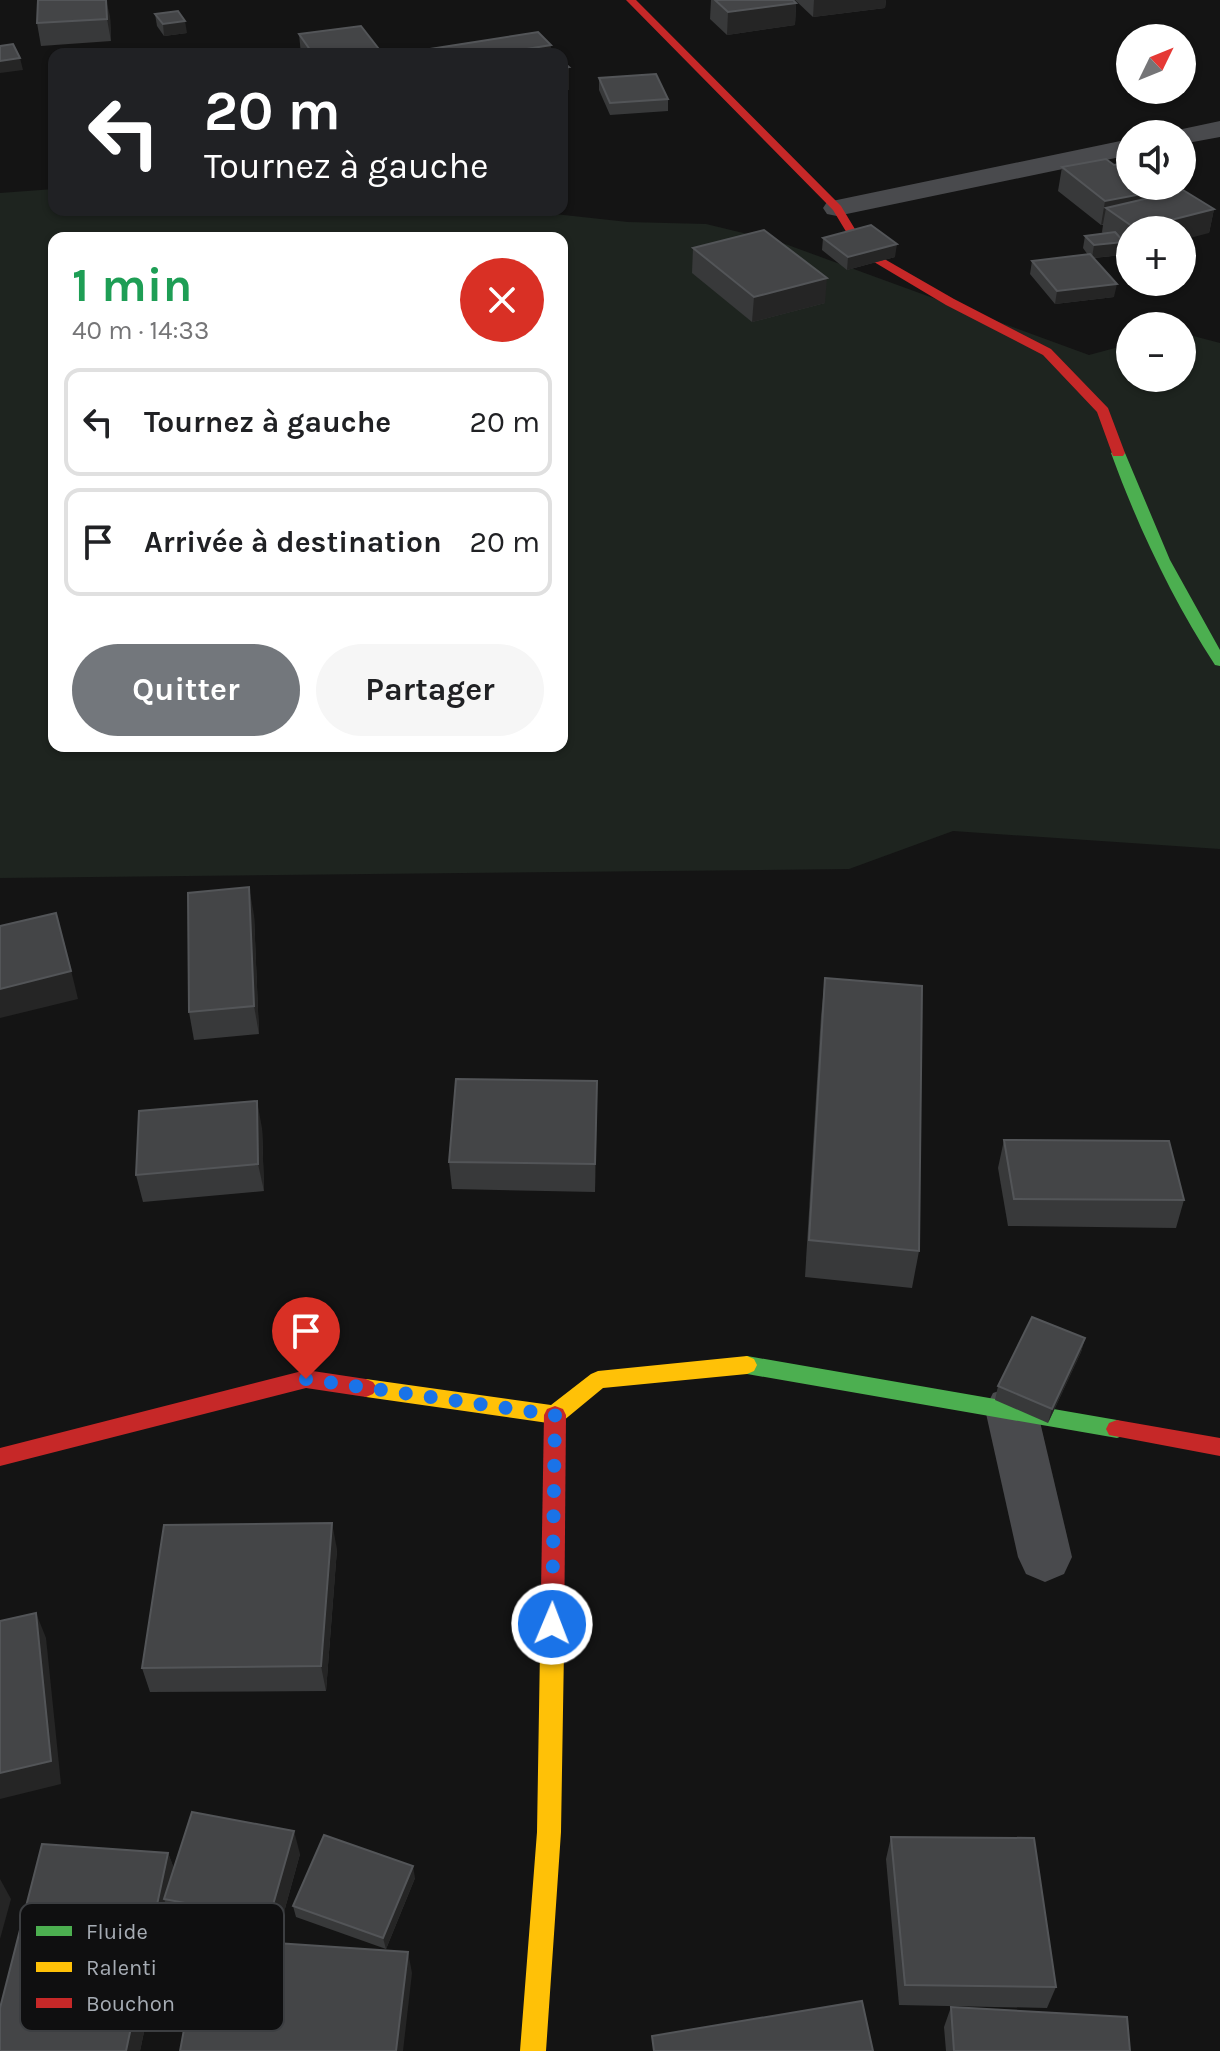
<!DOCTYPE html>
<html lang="fr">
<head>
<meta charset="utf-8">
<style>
	:root { --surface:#fff; --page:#f6f6f6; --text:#202124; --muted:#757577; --line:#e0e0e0; --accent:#73777c }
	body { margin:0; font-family:Karla,sans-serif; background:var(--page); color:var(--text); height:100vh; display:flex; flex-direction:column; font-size:30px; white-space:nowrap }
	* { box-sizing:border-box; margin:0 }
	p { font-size:26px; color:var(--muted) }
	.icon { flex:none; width:44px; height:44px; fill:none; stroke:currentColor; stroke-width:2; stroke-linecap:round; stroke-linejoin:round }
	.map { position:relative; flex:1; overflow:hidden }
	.panel { position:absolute; left:48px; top:232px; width:520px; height:520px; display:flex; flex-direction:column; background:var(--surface); border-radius:16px; box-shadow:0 2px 6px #0004 }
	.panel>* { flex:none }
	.top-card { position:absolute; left:48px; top:48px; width:520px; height:168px; border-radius:16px; box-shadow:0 2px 6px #0004; background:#202124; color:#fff; overflow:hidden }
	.needle { width:52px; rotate:47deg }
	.buttons { position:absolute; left:1116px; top:24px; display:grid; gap:16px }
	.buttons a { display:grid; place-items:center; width:80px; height:80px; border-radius:50%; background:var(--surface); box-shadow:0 2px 6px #0004; font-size:40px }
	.pin { position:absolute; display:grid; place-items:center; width:68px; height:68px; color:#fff; margin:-82px -34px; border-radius:50% 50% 50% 0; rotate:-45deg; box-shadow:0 0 8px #0007 }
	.pin .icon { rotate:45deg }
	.me { position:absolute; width:88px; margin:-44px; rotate:1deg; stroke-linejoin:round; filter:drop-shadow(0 0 6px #0008) }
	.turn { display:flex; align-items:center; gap:28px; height:168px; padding:0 24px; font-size:36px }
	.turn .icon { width:104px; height:104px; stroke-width:2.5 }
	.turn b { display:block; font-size:56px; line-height:68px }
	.round { display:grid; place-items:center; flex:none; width:84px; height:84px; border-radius:42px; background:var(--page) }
	.summary { display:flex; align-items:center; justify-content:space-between; height:136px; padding:0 24px }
	h1 { font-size:48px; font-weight:700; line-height:60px; color:#1e9e55 }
	.button { display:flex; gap:16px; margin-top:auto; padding:16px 24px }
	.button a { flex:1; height:92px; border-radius:48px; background:var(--accent); color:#fff; font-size:32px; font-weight:700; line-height:92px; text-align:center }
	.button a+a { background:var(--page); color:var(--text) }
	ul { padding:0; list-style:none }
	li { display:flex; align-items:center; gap:24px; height:108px; margin:0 16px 12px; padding:0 8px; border:4px solid var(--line); border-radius:16px }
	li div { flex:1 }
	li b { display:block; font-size:30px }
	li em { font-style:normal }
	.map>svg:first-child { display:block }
	.green { fill:#1e241f; fill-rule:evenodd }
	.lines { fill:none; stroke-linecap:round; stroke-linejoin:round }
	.street { fill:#494a4d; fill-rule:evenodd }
	.fast { fill:#4caf50; fill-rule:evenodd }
	.slow { fill:#ffc107; fill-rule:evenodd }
	.jam { fill:#c62828; fill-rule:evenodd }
	.wall { fill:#38393a }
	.shaded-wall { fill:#252525 }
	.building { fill:#444547; stroke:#535558; stroke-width:2 }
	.route { stroke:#1a73e8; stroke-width:14; stroke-dasharray:0 25.2 }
	.key { fill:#0f0f10; stroke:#3c3e41; stroke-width:2 }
	.key-label { font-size:22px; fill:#a6acb4 }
</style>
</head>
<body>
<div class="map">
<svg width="1220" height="2051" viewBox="0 0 1220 2051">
	<rect width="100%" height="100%" fill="#141414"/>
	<path class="green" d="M54 189V210H518L628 222 706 224 777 241 1089 355 1130 344V378H1182V333L1220 343V849L953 831 849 869 0 878V193ZM54 238H562V746H54Z"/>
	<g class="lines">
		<g class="street">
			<path d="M1220 121V137L1182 144V134H1170L1173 131Z"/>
			<path d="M1130 139V155L837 216 827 214 823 208 827 202 837 200Z"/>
			<path d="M1011 1387 1029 1393 1037 1409 1072 1557 1064 1574 1045 1582 1026 1574 1018 1557 985 1409 993 1393Z"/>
		</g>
		<g class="fast">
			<path d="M1118 449 1125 453 1170 560 1220 650V666L1215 665C1172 599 1138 527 1111 453Z"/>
			<path d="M747 1356 1117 1420 1125 1423 1128 1429 1125 1435 1117 1438 747 1374 740 1371 737 1365 740 1359Z"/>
		</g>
		<g class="slow">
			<path d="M747 1356 754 1359 757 1365 754 1371 747 1374 603 1388 563 1421 555 1424 366 1397 359 1394 355 1388 359 1382 366 1379 551 1405 591 1374 598 1371Z"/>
			<path d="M552 1639 560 1642 564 1650 561 1832 546 2051H520L537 1832 540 1650 544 1642Z"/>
		</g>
		<g class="jam">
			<path d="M626 0H636L841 206 867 249 954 299 1051 349 1108 408 1125 453 1123 456H1113L1097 412 1043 355 946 305 859 253 833 210Z"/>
			<path d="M306 1370 366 1379 373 1382 377 1388 373 1394 366 1397 306 1388 0 1466V1448Z"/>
			<path d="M555 1406 563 1409 566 1415 564 1650 560 1658 552 1661 544 1658 540 1650 544 1415 547 1409Z"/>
			<path d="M1117 1420 1220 1438V1456L1109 1435 1106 1429 1109 1423Z"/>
		</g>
	</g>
	<g class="wall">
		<path d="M711 0H793L796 3 795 25 727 35 710 19Z"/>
		<path d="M795 0H886L885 8 813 17Z"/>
		<path d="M155 14 187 33 164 36 157 26Z"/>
		<path d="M110 16 111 41 41 46 37 23Z"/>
		<path d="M299 34 382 54H301Z"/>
		<path d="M599 78 668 99V111L610 115 599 90Z"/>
		<path d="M1114 165 1179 191 1214 209 1209 233 1182 230H1130V252L1123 247 1122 255 1094 258 1114 297 1055 304 1030 274 1032 261 1088 255 1083 248 1085 236 1103 234 1102 232 1103 225H1101L1058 191 1062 167Z"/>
		<path d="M823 238 895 257 847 270 822 250Z"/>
		<path d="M693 248 825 303 752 322 692 273Z"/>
		<path d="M254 915 259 1034 194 1040 189 1012Z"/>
		<path d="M825 978 919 1251 912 1288 805 1277 821 1016Z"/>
		<path d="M597 1081 595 1192 452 1189 449 1162Z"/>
		<path d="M262 1128 264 1191 143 1202 136 1175Z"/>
		<path d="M1004 1140 1184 1200 1176 1228 1008 1226 998 1168Z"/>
		<path d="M1085 1338 1081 1352 1048 1423 995 1400 998 1386Z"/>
		<path d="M337 1549 326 1691 150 1692 142 1668Z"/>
		<path d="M891 1837 1056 1987 1047 2008 899 2005 886 1859Z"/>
		<path d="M168 1853 174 1869 300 1854 276 1941 173 1921 169 1912 140 2051H0Z"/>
		<path d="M415 1878 386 1949 296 1917 293 1906Z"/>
		<path d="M951 2007 1130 2051H946L944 2027Z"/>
	</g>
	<g class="shaded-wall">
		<path d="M106 0 110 16 111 41 107 19Z"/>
		<path d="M814 0H886L885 8 813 17Z"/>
		<path d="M796 3 795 25 727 35 728 12Z"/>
		<path d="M185 21 187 33 164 36 163 24Z"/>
		<path d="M551 45V54H495Z"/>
		<path d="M20 58 23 70 0 73V61Z"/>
		<path d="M569 67V90L562 91V68Z"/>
		<path d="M1179 187 1175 211 1106 208 1103 224 1101 225 1105 201Z"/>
		<path d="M1214 209 1209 233 1182 240V230H1136V229Z"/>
		<path d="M1124 242 1122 255 1092 258 1094 245Z"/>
		<path d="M897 244 895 257 847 270 848 257Z"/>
		<path d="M827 278 825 303 752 322 754 297Z"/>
		<path d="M1117 284 1114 297 1055 304 1057 291Z"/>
		<path d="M249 887 254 915 259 1034 254 1006Z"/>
		<path d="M64 941 78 999 0 1018V989Z"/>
		<path d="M597 1081V1109L595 1192V1164Z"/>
		<path d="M257 1101 262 1128 264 1191 258 1164Z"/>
		<path d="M1085 1338 1081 1352 1048 1423 1052 1409Z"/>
		<path d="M332 1523 337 1549 326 1691 321 1666Z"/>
		<path d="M36 1613 46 1638 61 1784 0 1799V1773Z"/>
		<path d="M294 1831 300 1854 276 1941 269 1919Z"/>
		<path d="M168 1853 177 1876 164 1899 169 1912 140 2051H126Z"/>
		<path d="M413 1866 415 1878 386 1949 383 1938Z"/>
		<path d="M0 1879 11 1899 0 1939Z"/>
		<path d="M408 1952 412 1973 403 2051H396Z"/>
	</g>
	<g class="building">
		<path d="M38 0H106L107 19 37 23Z"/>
		<path d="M715 0H793L796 3 728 12Z"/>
		<path d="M178 11 185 21 163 24 155 14Z"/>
		<path d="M361 26 382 53 313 54 299 34Z"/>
		<path d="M538 32 551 45 495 54H413L411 52Z"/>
		<path d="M13 44 20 58 0 61V46Z"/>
		<path d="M550 50 554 54H526Z"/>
		<path d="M562 61 569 67 562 68Z"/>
		<path d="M656 74 668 99 610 103 599 78Z"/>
		<path d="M1106 159 1114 165 1130 162V186L1179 187 1105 201 1062 167Z"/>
		<path d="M1183 190 1214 209 1136 229 1106 208Z"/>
		<path d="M871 225 897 244 848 257 823 238Z"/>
		<path d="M764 230 827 278 754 297 693 248Z"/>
		<path d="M1115 232 1124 242 1094 245 1085 236Z"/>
		<path d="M1090 254 1117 284 1057 291 1032 261Z"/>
		<path d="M249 887 254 1006 189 1012 188 893Z"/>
		<path d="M56 913 71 971 0 989V926Z"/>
		<path d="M825 978 922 986 919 1251 809 1240Z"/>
		<path d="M456 1079 597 1081 595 1164 449 1162Z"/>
		<path d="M257 1101 258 1164 136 1175 139 1111Z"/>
		<path d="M1004 1140 1169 1141 1184 1200 1014 1199Z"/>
		<path d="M1032 1317 1085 1338 1052 1409 998 1386Z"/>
		<path d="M332 1523 321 1666 142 1668 164 1525Z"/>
		<path d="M36 1613 51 1761 0 1773V1621Z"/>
		<path d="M192 1812 294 1831 269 1919 164 1899Z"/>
		<path d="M324 1835 413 1866 383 1938 293 1906Z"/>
		<path d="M891 1837 1034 1838 1056 1987 905 1985Z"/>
		<path d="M42 1844 168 1853 126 2051H0V2008Z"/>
		<path d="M201 1938 408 1952 396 2051H180Z"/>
		<path d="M862 2001 873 2051H654L652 2036Z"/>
		<path d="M951 2007 1127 2017 1130 2051H954Z"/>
	</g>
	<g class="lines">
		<path class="route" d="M306 1379 555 1415 552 1624"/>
	</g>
	<rect x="20" y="1903" width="264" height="128" rx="12" class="key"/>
	<rect x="36" y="1926" width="36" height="10" fill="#4caf50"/>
	<rect x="36" y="1962" width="36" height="10" fill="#ffc107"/>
	<rect x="36" y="1998" width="36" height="10" fill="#c62828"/>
	<g class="key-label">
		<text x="86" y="1939">Fluide</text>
		<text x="86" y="1975">Ralenti</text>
		<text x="86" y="2011">Bouchon</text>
	</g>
</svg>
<div class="buttons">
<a><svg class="needle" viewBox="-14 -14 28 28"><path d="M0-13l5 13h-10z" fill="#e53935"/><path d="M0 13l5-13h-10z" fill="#757577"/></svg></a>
<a><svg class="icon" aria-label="sound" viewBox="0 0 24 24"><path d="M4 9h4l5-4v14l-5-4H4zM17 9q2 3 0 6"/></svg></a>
<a>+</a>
<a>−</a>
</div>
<div class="pin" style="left:306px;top:1379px;background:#d93025"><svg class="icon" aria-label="arrive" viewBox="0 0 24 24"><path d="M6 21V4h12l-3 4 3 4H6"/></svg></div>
<svg class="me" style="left:552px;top:1624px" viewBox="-20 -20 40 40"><circle r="17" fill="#1a73e8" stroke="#fff" stroke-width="3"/><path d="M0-11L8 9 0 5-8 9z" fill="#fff"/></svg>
<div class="top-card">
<div class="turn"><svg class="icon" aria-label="left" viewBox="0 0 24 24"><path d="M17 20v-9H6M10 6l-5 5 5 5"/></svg><div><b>20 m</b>Tournez à gauche</div></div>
</div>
<section class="panel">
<div class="summary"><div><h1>1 min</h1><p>40 m · 14:33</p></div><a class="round" style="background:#d93025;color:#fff"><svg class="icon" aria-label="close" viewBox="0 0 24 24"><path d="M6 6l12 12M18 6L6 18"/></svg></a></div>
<ul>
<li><svg class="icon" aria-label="left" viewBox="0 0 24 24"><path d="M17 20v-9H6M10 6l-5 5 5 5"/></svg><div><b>Tournez à gauche</b></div><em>20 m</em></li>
<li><svg class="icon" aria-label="arrive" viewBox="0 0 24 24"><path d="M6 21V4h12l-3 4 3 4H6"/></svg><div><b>Arrivée à destination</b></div><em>20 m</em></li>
</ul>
<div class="button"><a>Quitter</a><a>Partager</a></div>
</section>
</div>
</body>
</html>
